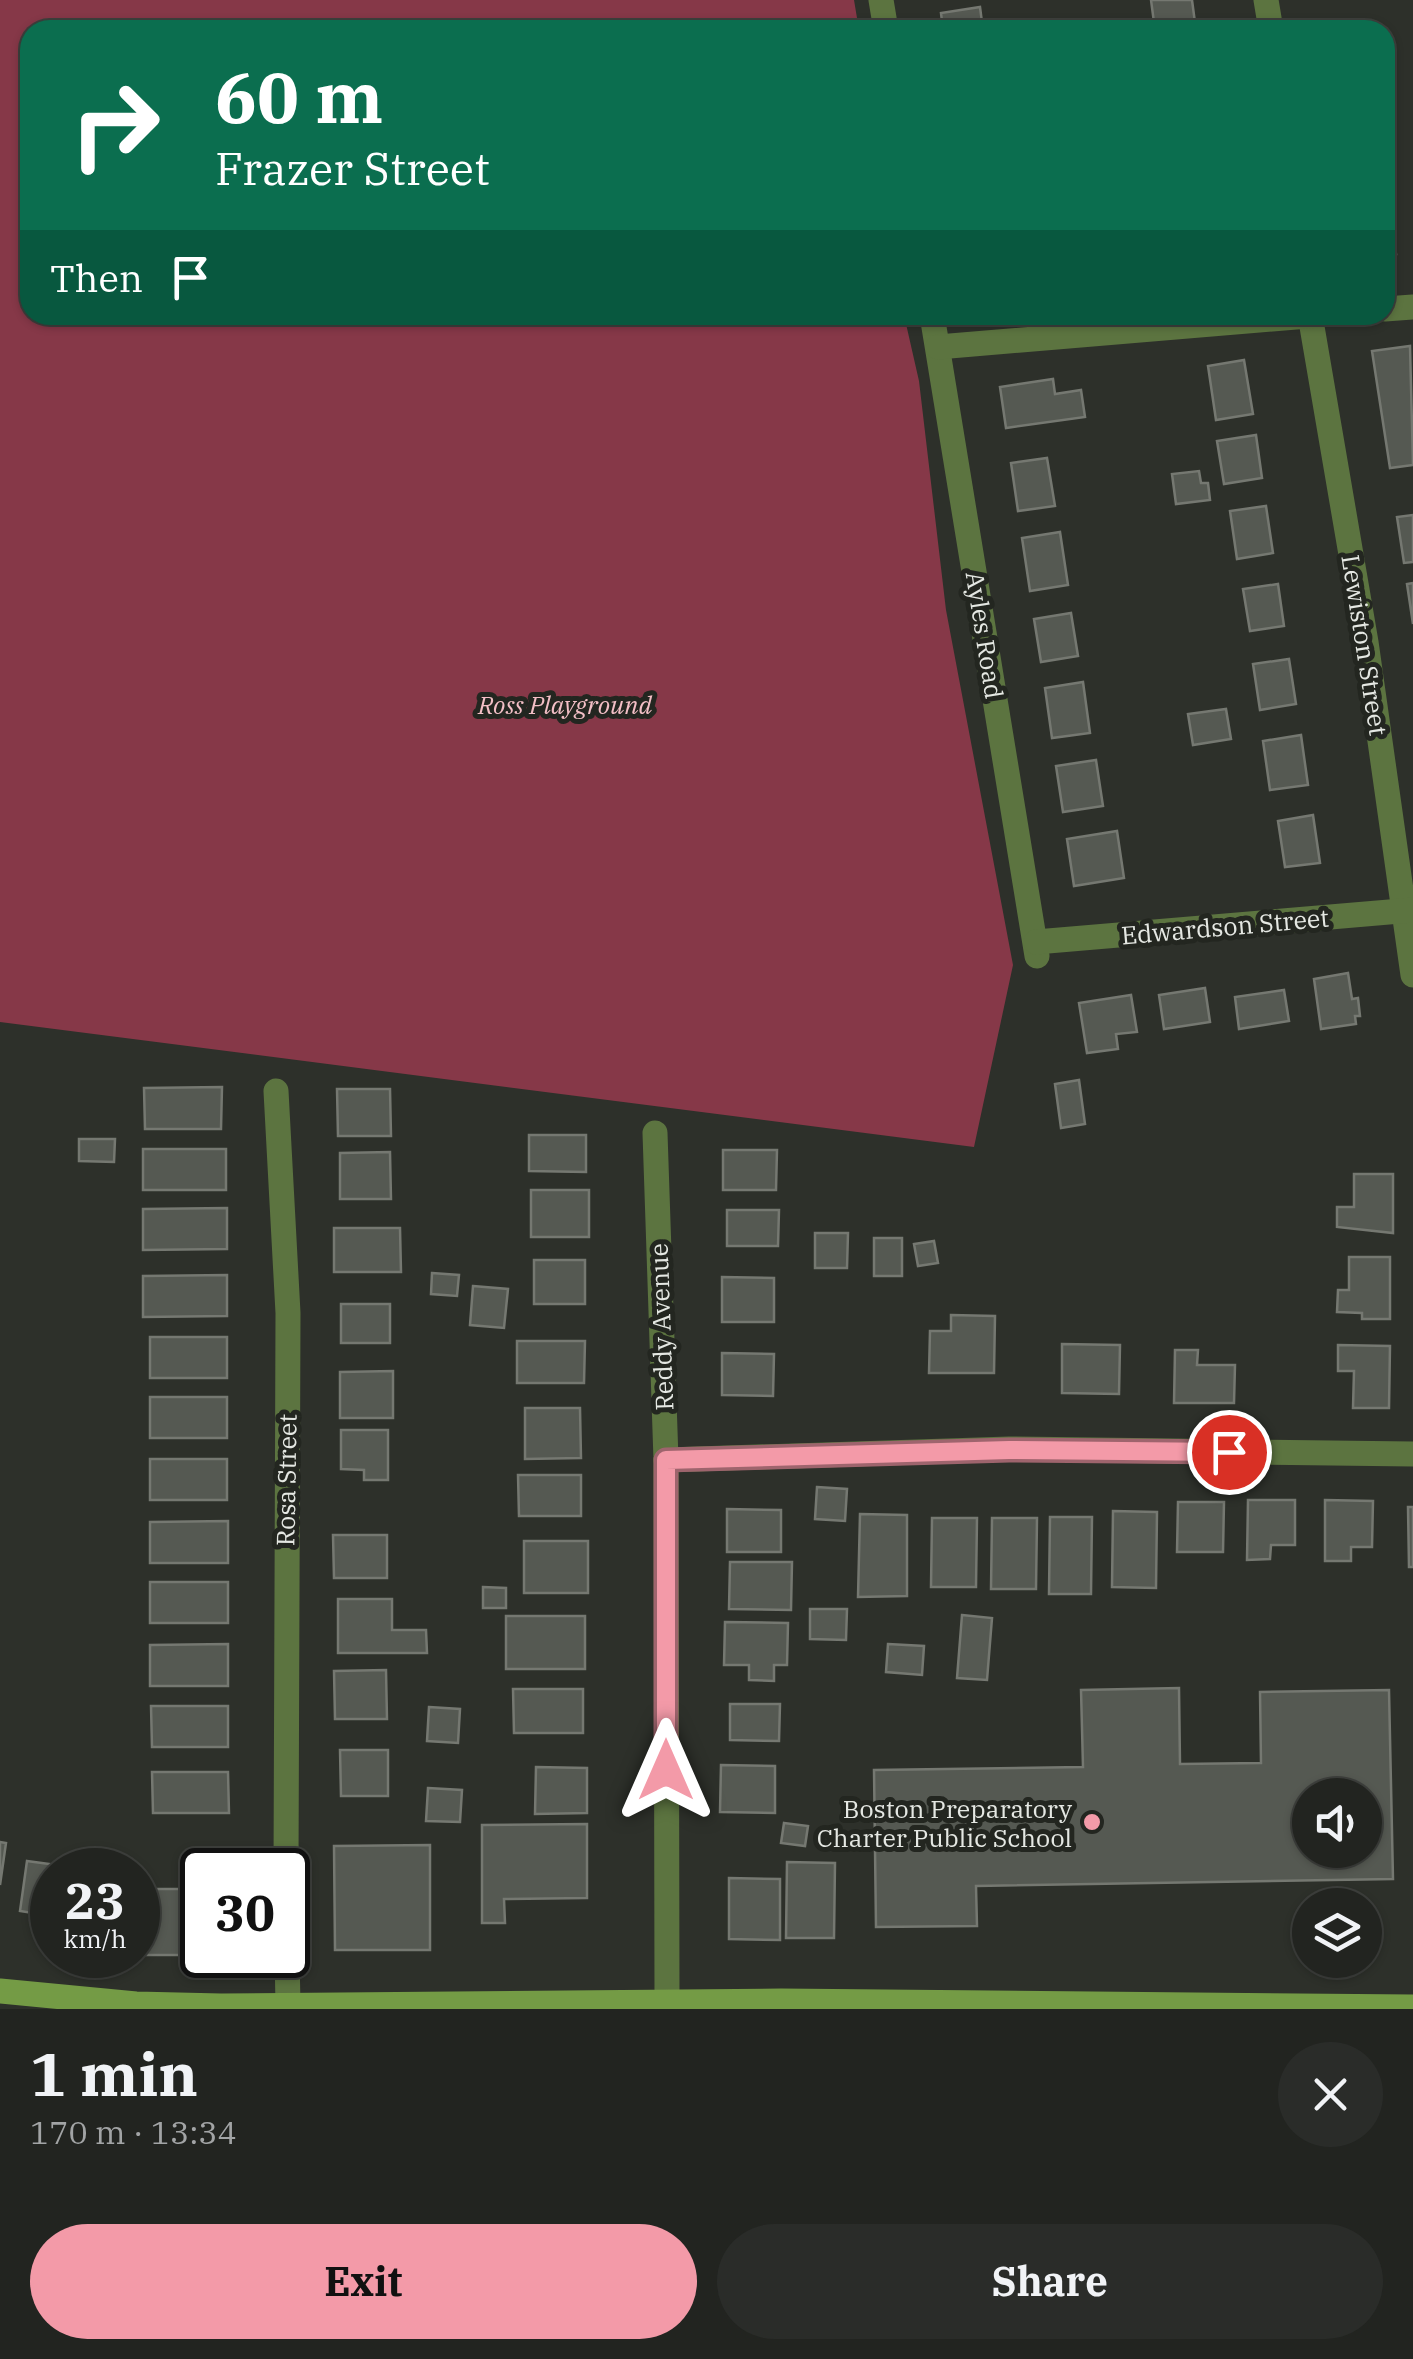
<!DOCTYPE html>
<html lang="en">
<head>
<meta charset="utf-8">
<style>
	:root { --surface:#222420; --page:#2a2c29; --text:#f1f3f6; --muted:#a2a4a5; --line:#3f413e; --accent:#f39aa8 }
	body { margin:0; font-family:"IBM Plex Serif",serif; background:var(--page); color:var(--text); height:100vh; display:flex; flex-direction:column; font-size:38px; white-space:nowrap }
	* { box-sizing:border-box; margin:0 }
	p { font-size:32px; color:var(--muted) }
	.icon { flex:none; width:55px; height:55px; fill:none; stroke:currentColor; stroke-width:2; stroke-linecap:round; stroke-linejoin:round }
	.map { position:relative; height:2009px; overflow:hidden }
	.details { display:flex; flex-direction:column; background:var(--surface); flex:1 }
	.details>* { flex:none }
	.hud { position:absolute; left:20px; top:20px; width:1375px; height:305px; border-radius:30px; box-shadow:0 2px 8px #0004,0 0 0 2px var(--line); background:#0b6e4f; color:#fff; overflow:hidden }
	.buttons { position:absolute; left:1292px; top:1778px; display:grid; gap:20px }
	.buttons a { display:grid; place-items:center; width:90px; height:90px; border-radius:50%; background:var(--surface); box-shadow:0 2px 8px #0004,0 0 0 2px var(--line); font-size:50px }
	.speed { position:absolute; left:30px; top:1848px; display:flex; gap:20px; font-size:50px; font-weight:700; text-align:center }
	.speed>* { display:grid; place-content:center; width:130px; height:130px; border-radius:50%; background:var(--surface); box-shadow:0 2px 8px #0004,0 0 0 2px var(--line); line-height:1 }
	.speed small { font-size:25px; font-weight:400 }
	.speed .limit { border:5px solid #111; border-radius:15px; background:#fff; color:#111 }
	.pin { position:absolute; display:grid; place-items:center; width:85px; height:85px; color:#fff; margin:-42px; border:5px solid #fff; border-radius:50%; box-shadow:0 2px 10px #0007 }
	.me { position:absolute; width:110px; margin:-55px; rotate:0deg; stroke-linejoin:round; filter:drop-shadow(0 0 8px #0008) }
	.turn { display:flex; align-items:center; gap:35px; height:210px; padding:0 30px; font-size:45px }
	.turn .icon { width:130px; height:130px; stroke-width:2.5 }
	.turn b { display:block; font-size:70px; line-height:85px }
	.then { display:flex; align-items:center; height:95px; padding:0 30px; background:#0003; gap:20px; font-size:38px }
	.round { display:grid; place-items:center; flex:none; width:105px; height:105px; border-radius:52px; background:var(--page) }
	.headline { display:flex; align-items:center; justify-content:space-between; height:170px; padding:0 30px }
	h1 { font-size:60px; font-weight:800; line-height:75px }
	.cta { display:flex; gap:20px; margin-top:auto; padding:20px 30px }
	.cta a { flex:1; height:115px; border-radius:60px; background:var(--accent); color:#111; font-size:40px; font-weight:800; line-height:115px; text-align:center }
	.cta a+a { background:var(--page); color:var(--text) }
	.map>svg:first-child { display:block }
	.green { fill:#863848 }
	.building { fill:#555952; stroke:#757871; stroke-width:2.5; fill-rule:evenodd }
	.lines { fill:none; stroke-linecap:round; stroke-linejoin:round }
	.minor { stroke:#5c7440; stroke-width:25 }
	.secondary { stroke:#749b45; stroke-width:25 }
	.route-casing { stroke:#9e646d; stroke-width:25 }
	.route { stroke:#f39aa8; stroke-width:18 }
	.poi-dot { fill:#f39aa8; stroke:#232620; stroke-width:4 }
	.labels { text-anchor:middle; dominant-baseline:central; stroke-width:10; stroke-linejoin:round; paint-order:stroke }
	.street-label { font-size:25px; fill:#e5e8e3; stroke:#232620 }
	.park-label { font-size:25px; font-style:italic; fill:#f3bfc6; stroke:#232620 }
	.poi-label { font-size:25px; fill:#e5e8e3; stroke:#232620; text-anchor:end }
</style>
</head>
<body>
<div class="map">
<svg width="1413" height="2009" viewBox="0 0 1413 2009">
	<rect width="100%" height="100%" fill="#2d302a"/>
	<path class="green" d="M0 0H854L859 30H30V315H904L919 381 946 610 1013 965 974 1147 0 1022Z"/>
	<g class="building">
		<path d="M1151 0H1192L1196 30H1155Z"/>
		<path d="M980 7 983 30H943L941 13Z"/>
		<path d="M1385 177 1396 254 1385 255Z"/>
		<path d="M1410 346 1413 465 1390 468 1372 351Z"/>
		<path d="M1244 360 1253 414 1216 420 1208 366Z"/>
		<path d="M1053 379 1055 394 1081 390 1085 417 1006 428 1000 387Z"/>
		<path d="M1256 435 1262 478 1224 484 1217 441Z"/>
		<path d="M1047 458 1055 506 1018 511 1011 463Z"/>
		<path d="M1199 471 1201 483H1208L1210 500 1176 504 1172 474Z"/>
		<path d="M1266 506 1273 553 1237 559 1230 511Z"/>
		<path d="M1413 515V562L1404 563 1397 517Z"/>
		<path d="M1060 532 1068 585 1030 591 1022 538Z"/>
		<path d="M1413 583V624L1407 584Z"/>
		<path d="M1278 584 1284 626 1250 631 1243 589Z"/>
		<path d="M1071 613 1078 656 1041 662 1034 619Z"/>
		<path d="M1289 659 1296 704 1260 710 1253 664Z"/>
		<path d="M1083 682 1090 733 1052 738 1045 688Z"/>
		<path d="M1226 709 1231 739 1193 745 1188 714Z"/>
		<path d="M1301 735 1308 785 1270 790 1263 741Z"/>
		<path d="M1096 760 1103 806 1063 812 1056 766Z"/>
		<path d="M1313 815 1320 863 1285 867 1278 821Z"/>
		<path d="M1117 831 1124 878 1074 886 1067 839Z"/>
		<path d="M1348 973 1352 999 1358 998 1360 1016H1355L1356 1024 1321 1029 1314 979Z"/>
		<path d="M1205 988 1210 1022 1164 1029 1159 995Z"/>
		<path d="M1284 990 1289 1021 1239 1029 1235 997Z"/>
		<path d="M1131 995 1137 1032 1116 1034 1118 1049 1087 1053 1079 1003Z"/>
		<path d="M1079 1080 1085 1124 1061 1128 1055 1084Z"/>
		<path d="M222 1087 221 1129H145L144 1088Z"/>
		<path d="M337 1089H390L391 1136H338Z"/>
		<path d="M529 1135H586V1172L529 1171Z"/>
		<path d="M79 1139H115L114 1162 79 1161Z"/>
		<rect x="143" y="1149" width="83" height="41"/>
		<path d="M723 1150H777L776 1190H723Z"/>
		<path d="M390 1152 391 1199H340V1153Z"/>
		<path d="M1354 1174H1393V1233L1337 1227V1207H1354Z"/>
		<rect x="531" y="1190" width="58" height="47"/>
		<path d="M227 1208V1249L143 1250V1209Z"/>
		<path d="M727 1210H779L778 1246H727Z"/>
		<path d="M334 1228H400L401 1272H334Z"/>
		<path d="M815 1233H848L847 1268H815Z"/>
		<rect x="874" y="1238" width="28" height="38"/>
		<path d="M934 1241 938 1263 918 1266 914 1244Z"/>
		<path d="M1349 1257H1390V1319H1362V1313L1337 1312 1338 1290H1349Z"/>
		<rect x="534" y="1260" width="51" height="44"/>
		<path d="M432 1273 459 1275 457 1296 431 1294Z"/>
		<path d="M227 1275V1316L143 1317V1276Z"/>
		<path d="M722 1277 774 1278V1322H722Z"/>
		<path d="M473 1286 508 1289 504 1328 470 1325Z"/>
		<rect x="341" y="1304" width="49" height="39"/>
		<path d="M951 1315 995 1316 994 1373H929L930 1331H951Z"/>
		<rect x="150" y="1337" width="77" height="41"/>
		<path d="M517 1341H585L584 1383H517Z"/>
		<path d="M1062 1344 1120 1345 1119 1394 1062 1393Z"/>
		<path d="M1338 1345 1390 1346 1389 1408H1353L1354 1371H1338Z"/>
		<path d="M1175 1350H1198L1197 1365H1235L1234 1403H1174Z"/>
		<path d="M722 1353 774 1354 773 1396 722 1395Z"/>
		<path d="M393 1371V1418H340V1372Z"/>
		<rect x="150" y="1397" width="77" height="41"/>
		<path d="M525 1408H580L581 1458 525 1459Z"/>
		<path d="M341 1430H388V1480H364V1470L341 1469Z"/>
		<rect x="150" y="1459" width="77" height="41"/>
		<path d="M518 1475H581V1516H519Z"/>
		<path d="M817 1487 847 1489 845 1521 815 1519Z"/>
		<path d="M1248 1500H1295V1545H1271L1270 1559 1247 1560Z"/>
		<path d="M1325 1500 1373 1501 1372 1547H1351V1561H1325Z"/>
		<path d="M1178 1502H1224L1223 1552H1177Z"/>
		<path d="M1408 1507H1413V1567H1409Z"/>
		<path d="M727 1509 781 1510V1552H727Z"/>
		<path d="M1113 1511 1157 1512 1156 1588 1112 1587Z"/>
		<path d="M860 1514 907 1515V1596L858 1597Z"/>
		<path d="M1050 1517H1092L1091 1594H1049Z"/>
		<path d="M932 1518H977L976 1587H931Z"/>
		<path d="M992 1518H1037L1036 1589H991Z"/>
		<path d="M228 1521V1563H150V1522Z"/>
		<path d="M333 1535H387V1578H334Z"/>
		<rect x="524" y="1541" width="64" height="52"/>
		<path d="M730 1562H792L791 1610 729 1609Z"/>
		<rect x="150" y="1582" width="78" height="41"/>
		<path d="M483 1587 506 1588V1608H483Z"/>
		<path d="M338 1599H392V1630H426L427 1653H338Z"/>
		<path d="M810 1609H847L846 1640 810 1639Z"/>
		<path d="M962 1615 992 1618 987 1680 957 1678Z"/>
		<rect x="506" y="1616" width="79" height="53"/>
		<path d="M725 1622 788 1623 787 1665H774V1681L749 1680V1665H724Z"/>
		<path d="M228 1644V1686H150V1645Z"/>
		<path d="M888 1644 924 1646 922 1675 886 1672Z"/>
		<path d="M386 1670 387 1719H335L334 1671Z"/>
		<path d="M1179 1688 1180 1764 1261 1763 1260 1692 1389 1690 1393 1879 976 1886 977 1926 876 1927 874 1770 1083 1767 1081 1690ZM1310 1795H1365V1850H1310Z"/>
		<path d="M513 1689H583V1733H514Z"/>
		<path d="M730 1704H780L779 1741 730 1740Z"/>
		<path d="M151 1706H228V1747H152Z"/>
		<path d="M429 1707 460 1709 458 1743 427 1741Z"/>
		<path d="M340 1750H388V1796H341Z"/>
		<path d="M721 1765 775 1766V1813L720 1812Z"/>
		<path d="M536 1767 587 1768V1813L535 1814Z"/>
		<path d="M152 1772H228L229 1813H153Z"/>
		<path d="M428 1788 462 1790 460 1822 426 1821Z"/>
		<path d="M784 1823 808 1826 805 1846 781 1843Z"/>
		<path d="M587 1824V1898L504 1899 505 1923H482V1825Z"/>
		<path d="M0 1842 6 1843 0 1885Z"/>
		<path d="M430 1845V1950H335L334 1846Z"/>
		<path d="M27 1861 86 1869 52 1870V1916L20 1911Z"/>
		<path d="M787 1862 835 1863 834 1938H786Z"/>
		<path d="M729 1878 780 1879V1940L729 1939Z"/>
		<path d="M143 1889H202V1955H237H142Z"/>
	</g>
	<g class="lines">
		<g class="minor">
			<path d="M881 0 886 30"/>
			<path d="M1266 0 1271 30"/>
			<path d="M1385 309 1413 307"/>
			<path d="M932 315 1037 956"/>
			<path d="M1310 315 1366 642 1413 975"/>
			<path d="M938 347 1320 315"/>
			<path d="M1036 942 1413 910"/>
			<path d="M276 1091 288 1313 286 1870"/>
			<path d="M655 1133 666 1460 667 2001"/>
			<path d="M666 1460 1009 1449 1413 1454"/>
			<path d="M287 1955 288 2005"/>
		</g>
		<path class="secondary" d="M0 1991 136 2004 221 2006 781 2001 1413 2007"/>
	</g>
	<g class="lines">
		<defs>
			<path id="route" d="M666 1770V1460L1009 1450 1229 1452"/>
		</defs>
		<use href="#route" class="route-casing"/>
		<use href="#route" class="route"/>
	</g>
	<circle class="poi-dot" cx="1092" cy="1822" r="10"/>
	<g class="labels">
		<g class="street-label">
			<text transform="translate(985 635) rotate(81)">Ayles Road</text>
			<text transform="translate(1365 645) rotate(81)">Lewiston Street</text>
			<text transform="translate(1225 926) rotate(-5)">Edwardson Street</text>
			<text transform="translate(661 1327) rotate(-92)">Reddy Avenue</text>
			<text transform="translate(286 1480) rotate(-89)">Rosa Street</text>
		</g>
		<g class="park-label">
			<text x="565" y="704">Ross Playground</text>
		</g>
		<g class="poi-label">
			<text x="1072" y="1808">Boston Preparatory<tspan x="1072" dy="29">Charter Public School</tspan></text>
		</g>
	</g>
</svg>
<div class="buttons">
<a><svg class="icon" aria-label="sound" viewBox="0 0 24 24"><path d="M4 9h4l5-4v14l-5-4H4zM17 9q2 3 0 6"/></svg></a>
<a><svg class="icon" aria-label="layers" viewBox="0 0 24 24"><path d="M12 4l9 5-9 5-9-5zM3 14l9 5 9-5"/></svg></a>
</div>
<div class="speed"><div>23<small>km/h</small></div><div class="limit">30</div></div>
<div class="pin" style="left:1229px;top:1452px;background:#d93025"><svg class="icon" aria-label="arrive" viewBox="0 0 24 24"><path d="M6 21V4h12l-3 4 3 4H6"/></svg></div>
<svg class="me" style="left:666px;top:1770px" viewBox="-20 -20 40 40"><path d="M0-17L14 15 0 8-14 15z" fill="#f39aa8" stroke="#fff" stroke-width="4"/></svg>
<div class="hud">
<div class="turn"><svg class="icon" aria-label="right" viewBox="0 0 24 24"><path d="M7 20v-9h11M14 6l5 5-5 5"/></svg><div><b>60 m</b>Frazer Street</div></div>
<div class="then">Then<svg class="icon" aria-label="arrive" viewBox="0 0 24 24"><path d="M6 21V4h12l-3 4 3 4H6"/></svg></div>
</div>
</div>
<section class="details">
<div class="headline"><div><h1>1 min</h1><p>170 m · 13:34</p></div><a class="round"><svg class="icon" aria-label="close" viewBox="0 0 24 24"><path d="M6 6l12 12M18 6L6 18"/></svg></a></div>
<div class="cta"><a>Exit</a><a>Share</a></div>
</section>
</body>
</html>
